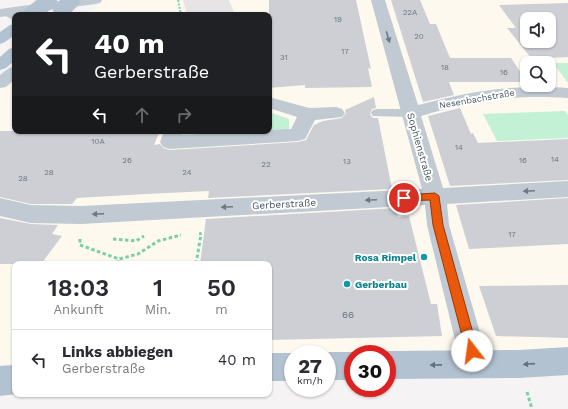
<!DOCTYPE html>
<html lang="de">
<head>
<meta charset="utf-8">
<style>
	:root { --surface:#fff; --page:#f2f2f3; --text:#2b2b33; --muted:#7c7c81; --line:#e1e1e2 }
	body { margin:0; font-family:"Work Sans",sans-serif; background:var(--page); color:var(--text); height:100vh; display:flex; flex-direction:column; font-size:15px; white-space:nowrap }
	* { box-sizing:border-box; margin:0 }
	p { font-size:13px; color:var(--muted) }
	.icon { flex:none; width:22px; height:22px; fill:none; stroke:currentColor; stroke-width:2; stroke-linecap:round; stroke-linejoin:round }
	.map { position:relative; flex:1; overflow:hidden }
	.side { position:absolute; left:12px; top:261px; width:260px; height:136px; display:flex; flex-direction:column; background:var(--surface); border-radius:8px; box-shadow:0 1px 3px #0004 }
	.side>* { flex:none }
	.banner { position:absolute; left:12px; top:12px; width:260px; height:122px; border-radius:8px; box-shadow:0 1px 3px #0004; background:#202124; color:#fff; overflow:hidden }
	.buttons { position:absolute; left:520px; top:12px; display:grid; gap:8px }
	.buttons a { display:grid; place-items:center; width:36px; height:36px; border-radius:8px; background:var(--surface); box-shadow:0 1px 3px #0004; font-size:20px }
	.speed { position:absolute; left:284px; top:345px; display:flex; gap:8px; font-size:20px; font-weight:700; text-align:center }
	.speed>* { display:grid; place-content:center; width:52px; height:52px; border-radius:50%; background:var(--surface); box-shadow:0 1px 3px #0004; line-height:1 }
	.speed small { font-size:10px; font-weight:400 }
	.speed .limit { border:6px solid #d22; background:#fff; color:#111 }
	.pin { position:absolute; display:grid; place-items:center; width:34px; height:34px; color:#fff; margin:-17px; border:2px solid #fff; border-radius:50%; box-shadow:0 1px 4px #0007 }
	.me { position:absolute; width:44px; margin:-22px; rotate:345deg; stroke-linejoin:round; filter:drop-shadow(0 0 3px #0008) }
	.turn { display:flex; align-items:center; gap:14px; height:84px; padding:0 16px; font-size:18px }
	.turn .icon { width:52px; height:52px; stroke-width:2.5 }
	.turn b { display:block; font-size:28px; line-height:34px }
	.lanes { display:flex; align-items:center; height:38px; padding:0 16px; background:#0003; justify-content:center; gap:20px; direction:ltr }
	.lanes .off { opacity:.35 }
	.eta { display:flex; justify-content:space-evenly; align-items:center; height:68px; text-align:center }
	.eta b { font-size:24px; font-weight:600; line-height:28px }
	ul { padding:0; list-style:none }
	li { display:flex; align-items:center; gap:12px; height:60px; padding:0 16px; border-top:1px solid var(--line) }
	li div { flex:1 }
	li b { display:block; font-size:15px }
	li em { font-style:normal }
	.map>svg:first-child { display:block }
	.commercial { fill:#fdf9ef; fill-rule:evenodd }
	.education { fill:#e6e4e5 }
	.green { fill:#c3f1d5 }
	.building { fill:#cdcfd5; fill-rule:evenodd }
	.lines { fill:none; stroke-linecap:round; stroke-linejoin:round }
	.path-far2 { stroke:#7ad0a6; stroke-width:2; stroke-dasharray:2 1.5; stroke-linecap:butt }
	.path-far1 { stroke:#7ad0a6; stroke-width:2.5; stroke-dasharray:3 2; stroke-linecap:butt }
	.path { stroke:#7ad0a6; stroke-width:3; stroke-dasharray:3.5 2.5; stroke-linecap:butt }
	.lane { fill:#c1cad2; fill-rule:evenodd }
	.street { fill:#c1cad2; fill-rule:evenodd }
	.primary { fill:#b3c2d1; fill-rule:evenodd }
	.primary-bridge { stroke:#b3c2d1; stroke-width:16 }
	.oneway { fill:#6e7983 }
	.oneway2 { fill:#64717d }
	.route { fill:#ea580c; stroke:#983908 }
	.culture-dot { fill:#0f9aa8; stroke:#fff; stroke-width:1.5 }
	.labels { text-anchor:middle; dominant-baseline:central; stroke-width:4; stroke-linejoin:round; paint-order:stroke }
	.number-label { font-size:8px; fill:#6b747e }
	.far-street-label { font-size:9px; fill:#4a5661; stroke:#fff }
	.street-label { font-size:10px; fill:#4a5661; stroke:#fff }
	.culture-label { font-size:10px; font-weight:bold; fill:#0d838f; stroke:#fff; text-anchor:end }
	.near-number-label { font-size:10px; fill:#6b747e }
</style>
</head>
<body>
<div class="map">
<svg width="568" height="409" viewBox="0 0 568 409">
	<rect width="100%" height="100%" fill="#f5f3f3"/>
	<path class="commercial" d="M103 0H568V358L387 354H293L269 365V264H15V364H0V86L15 73V131H269V15H85ZM527 19H549V41H527ZM527 63H549V85H527Z"/>
	<path class="education" d="M183 0H229L235 15H187Z"/>
	<g class="green">
		<path d="M553 63H568V83Z"/>
		<path d="M565 111 568 115V138L497 141 483 114Z"/>
		<path d="M269 112 289 119V131L178 138 180 131H269Z"/>
	</g>
	<g class="building">
		<path d="M269 0H356L371 69 368 68 372 87 305 88V85L269 88Z"/>
		<path d="M391 0H420L430 24H436L450 58H511L527 82H449L454 95 423 102Z"/>
		<path d="M568 3V57L532 59 507 28H516L499 5ZM527 19H549V41H527Z"/>
		<path d="M374 97 376 108 372 109 370 114 373 118H378L392 189 208 198 209 191 146 194 77 198 72 204H31L0 197V131H160L154 145 160 144 163 148 170 150 298 142 306 140 314 125 323 121 342 118 346 113 345 110Z"/>
		<path d="M460 108 471 134 473 133 478 143 568 139V180L450 186 428 116Z"/>
		<path d="M568 198V244L469 249 456 205Z"/>
		<path d="M396 208 398 217 409 216 431 304H437L442 336 269 340V264H200L206 219Z"/>
		<path d="M0 218 31 224 58 225 52 234 62 236 41 264H0Z"/>
		<path d="M568 285V338L496 336 479 286Z"/>
	</g>
	<g class="lines">
		<path class="path-far2" d="M178 0 181 15"/>
		<path class="path-far1" d="M200 235 201 231"/>
		<g class="path">
			<path d="M80 239V245L119 259 138 254 158 241 181 235"/>
			<path d="M113 239 136 241 144 236"/>
			<path d="M118 264 119 259"/>
			<path d="M196 264 201 234"/>
			<path d="M527 392 532 409"/>
		</g>
		<g class="lane">
			<path d="M5 9 17 15H15V21L2 14 0 12 2 10Z"/>
			<path d="M377 109H410L414 110 416 113 414 116 410 117 373 116 371 113 373 110Z"/>
		</g>
		<g class="street">
			<path d="M65 0H102L100 3 95 4 0 17V9Z"/>
			<path d="M371 0H385L418 105C472 91 511 84 568 88V98C512 94 474 101 421 116L443 188 568 181V197L447 204 449 225 489 364 485 374 475 378 465 374 461 364 427 225 425 205 81 224 31 223 0 216V198L31 205 81 206 422 189Z"/>
			<path d="M15 66V79L6 87 0 88V75L9 68Z"/>
			<path d="M269 97 309 108 336 107 342 109 345 113 342 117 315 120 305 139 298 141 170 149 163 147 160 142 164 131H182V135L291 129 297 117 269 108Z"/>
		</g>
		<g class="primary">
			<path d="M15 24V35L5 42 0 44V32L10 25Z"/>
			<path d="M15 47V60L6 68 0 70V57L9 49Z"/>
			<path d="M568 347V375L519 378 387 379V354H379L387 351 519 350Z"/>
			<path d="M327 352H353L359 354H353V380H327V354H321Z"/>
			<path d="M269 353H293L296 354H293V381H269Z"/>
			<path d="M15 365V394H17L0 396V366Z"/>
		</g>
		<g class="primary-bridge">
			<path d="M61 11 72 0"/>
			<path d="M31 15 49 0"/>
		</g>
	</g>
	<defs><path id="oneway-solid" d="M-6-.8H1V-3.2L6.5 0L1 3.2V.8H-6Z"/></defs>
	<g class="oneway">
		<use href="#oneway-solid" transform="translate(388 37) rotate(74)"/>
		<use href="#oneway-solid" transform="translate(529 191) rotate(177)"/>
		<use href="#oneway-solid" transform="translate(371 200) rotate(177)"/>
		<use href="#oneway-solid" transform="translate(227 207) rotate(177)"/>
		<use href="#oneway-solid" transform="translate(98 214) rotate(177)"/>
	</g>
	<g class="oneway2">
		<use href="#oneway-solid" transform="translate(529 364) rotate(176)"/>
		<use href="#oneway-solid" transform="translate(436 365) rotate(179)"/>
	</g>
	<path class="route" d="M435 193 439 196 443 225 478 351 476 355 472 356 468 355 466 351 433 225 430 200 404 201 400 198 404 195Z"/>
	<g class="culture-dot">
		<circle cx="424" cy="257" r="4"/>
		<circle cx="347" cy="284" r="4"/>
	</g>
	<g class="labels">
		<g class="number-label">
			<text x="410" y="12">22A</text>
			<text x="338" y="19">19</text>
			<text x="419" y="36">20</text>
			<text x="345" y="51">17</text>
			<text x="284" y="57">31</text>
			<text x="445" y="67">18</text>
			<text x="504" y="72">16</text>
			<text x="98" y="141">10A</text>
			<text x="459" y="147">14</text>
			<text x="555" y="159">14</text>
			<text x="127" y="160">26</text>
			<text x="523" y="160">16</text>
			<text x="347" y="161">13</text>
			<text x="266" y="164">22</text>
			<text x="49" y="172">28</text>
			<text x="187" y="172">24</text>
			<text x="23" y="178">28</text>
			<text x="512" y="234">17</text>
		</g>
		<g class="far-street-label">
			<text transform="translate(477 99) rotate(-10)">Nesenbachstraße</text>
		</g>
		<g class="street-label">
			<text transform="translate(420 147) rotate(74)">Sophienstraße</text>
			<text transform="translate(284 204) rotate(-3)">Gerberstraße</text>
		</g>
		<g class="culture-label">
			<text x="416" y="257">Rosa Rimpel</text>
			<text x="355" y="284" text-anchor="start">Gerberbau</text>
		</g>
		<g class="near-number-label">
			<text x="348" y="314">66</text>
		</g>
	</g>
</svg>
<div class="buttons">
<a><svg class="icon" aria-label="sound" viewBox="0 0 24 24"><path d="M4 9h4l5-4v14l-5-4H4zM17 9q2 3 0 6"/></svg></a>
<a><svg class="icon" aria-label="search" viewBox="0 0 24 24"><circle cx="10" cy="10" r="6"/><path d="M15 15l6 6"/></svg></a>
</div>
<div class="speed"><div>27<small>km/h</small></div><div class="limit">30</div></div>
<div class="pin" style="left:404px;top:198px;background:#d93025"><svg class="icon" aria-label="arrive" viewBox="0 0 24 24"><path d="M6 21V4h12l-3 4 3 4H6"/></svg></div>
<svg class="me" style="left:472px;top:351px" viewBox="-20 -20 40 40"><circle r="19" fill="#fff"/><path d="M0-13L10 11 0 6-10 11z" fill="#ea580c"/></svg>
<div class="banner">
<div class="turn"><svg class="icon" aria-label="left" viewBox="0 0 24 24"><path d="M17 20v-9H6M10 6l-5 5 5 5"/></svg><div><b>40 m</b>Gerberstraße</div></div>
<div class="lanes"><svg class="icon" aria-label="left" viewBox="0 0 24 24"><path d="M17 20v-9H6M10 6l-5 5 5 5"/></svg><svg class="icon off" aria-label="ahead" viewBox="0 0 24 24"><path d="M12 20V5M6 11l6-6 6 6"/></svg><svg class="icon off" aria-label="right" viewBox="0 0 24 24"><path d="M7 20v-9h11M14 6l5 5-5 5"/></svg></div>
</div>
<section class="side">
<div class="eta">
<div><b>18:03</b><p>Ankunft</p></div>
<div><b>1</b><p>Min.</p></div>
<div><b>50</b><p>m</p></div>
</div>
<ul>
<li><svg class="icon" aria-label="left" viewBox="0 0 24 24"><path d="M17 20v-9H6M10 6l-5 5 5 5"/></svg><div><b>Links abbiegen</b><p>Gerberstraße</p></div><em>40 m</em></li>
</ul>
</section>
</div>
</body>
</html>
